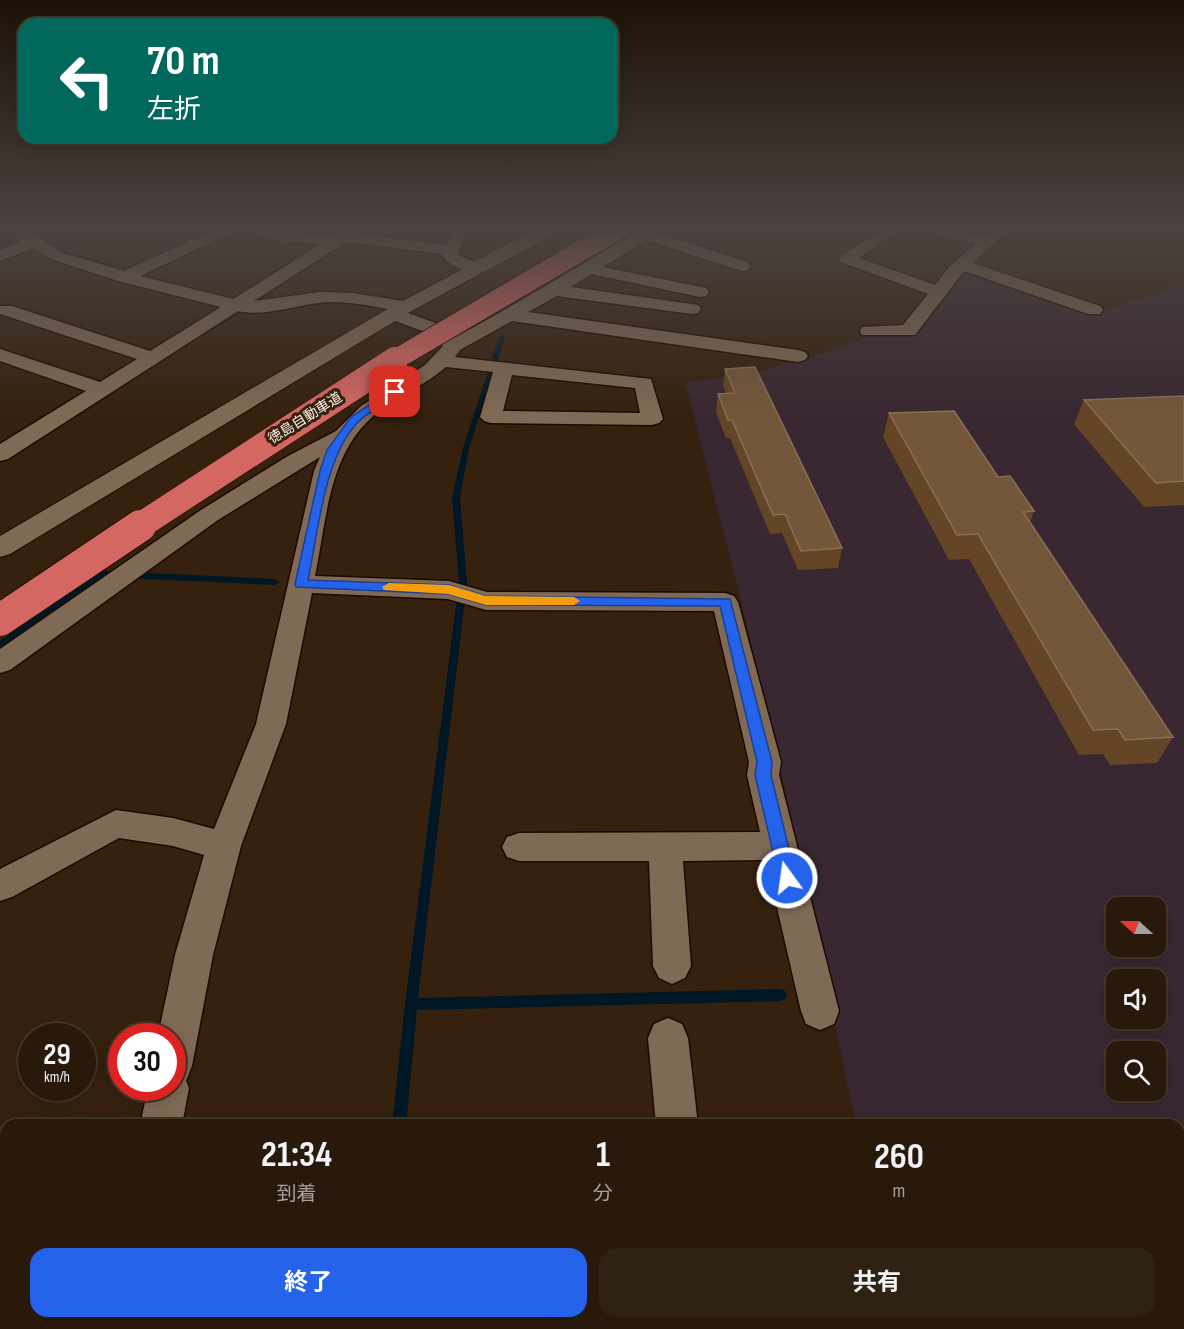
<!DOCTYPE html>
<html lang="ja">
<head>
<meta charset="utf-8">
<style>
	:root { --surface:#28190a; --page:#302213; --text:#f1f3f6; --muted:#a5a09c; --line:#44382b; --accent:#2563eb }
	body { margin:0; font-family:"Sofia Sans Condensed","Noto Sans JP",sans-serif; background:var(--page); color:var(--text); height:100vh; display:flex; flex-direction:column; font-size:22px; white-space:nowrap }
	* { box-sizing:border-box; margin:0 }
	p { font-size:20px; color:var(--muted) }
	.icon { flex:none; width:33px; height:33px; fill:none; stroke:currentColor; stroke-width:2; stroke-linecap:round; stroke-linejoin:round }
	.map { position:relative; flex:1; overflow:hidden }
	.side { position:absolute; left:0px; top:1119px; width:1185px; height:210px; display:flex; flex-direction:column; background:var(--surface); border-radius:18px 18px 0 0; box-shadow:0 3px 15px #0003,0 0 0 2px var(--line) }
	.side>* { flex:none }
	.guide { position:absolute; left:18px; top:18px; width:600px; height:126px; border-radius:18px; box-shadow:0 3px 15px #0003,0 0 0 2px var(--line); background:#00695c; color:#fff; overflow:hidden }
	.needle { width:39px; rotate:291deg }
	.controls { position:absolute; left:1106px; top:897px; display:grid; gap:12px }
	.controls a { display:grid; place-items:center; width:60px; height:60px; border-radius:12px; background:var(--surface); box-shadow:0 3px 15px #0003,0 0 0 2px var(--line); font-size:30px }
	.speed { position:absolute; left:18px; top:1023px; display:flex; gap:12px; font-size:30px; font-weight:700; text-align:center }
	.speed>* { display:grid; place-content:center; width:78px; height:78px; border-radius:50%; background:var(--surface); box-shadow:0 3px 15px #0003,0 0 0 2px var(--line); line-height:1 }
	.speed small { font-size:15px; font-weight:400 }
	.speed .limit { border:9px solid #d22; background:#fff; color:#111 }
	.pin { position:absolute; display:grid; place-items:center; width:51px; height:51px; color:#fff; margin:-26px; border-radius:12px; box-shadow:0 3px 9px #0006 }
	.me { position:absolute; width:66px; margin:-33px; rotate:346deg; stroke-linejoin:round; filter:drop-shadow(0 0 4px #0008) }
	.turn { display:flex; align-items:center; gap:21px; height:126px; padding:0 30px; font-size:27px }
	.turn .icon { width:78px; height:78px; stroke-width:2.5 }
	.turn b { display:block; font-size:42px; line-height:51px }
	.eta { display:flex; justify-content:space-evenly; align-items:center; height:102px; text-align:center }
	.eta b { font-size:36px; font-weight:700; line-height:42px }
	.action { display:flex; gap:12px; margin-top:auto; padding:12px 30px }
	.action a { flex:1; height:69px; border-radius:18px; background:var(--accent); color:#fff; font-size:24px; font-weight:700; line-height:69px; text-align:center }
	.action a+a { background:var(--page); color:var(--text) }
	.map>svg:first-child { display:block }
	.education { fill:#392831; fill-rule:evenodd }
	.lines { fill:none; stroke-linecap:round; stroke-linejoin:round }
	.stream { fill:#001725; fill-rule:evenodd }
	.street-casing { stroke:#1c0a00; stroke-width:3 }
	.secondary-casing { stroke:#1c0a00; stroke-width:2 }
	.street { fill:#816a55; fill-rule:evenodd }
	.secondary { fill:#816a55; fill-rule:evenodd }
	.highway-bridge-far2-casing { stroke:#1c0a00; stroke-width:22; stroke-linecap:butt }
	.highway-bridge-far1-casing { stroke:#1c0a00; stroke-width:27; stroke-linecap:butt }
	.highway-bridge-casing { stroke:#1c0a00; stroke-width:34; stroke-linecap:butt }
	.highway-bridge-far2 { stroke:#d56763; stroke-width:20 }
	.highway-bridge-far1 { stroke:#d56763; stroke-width:26 }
	.highway-bridge { stroke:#d56763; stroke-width:32 }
	.wall { fill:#644525 }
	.building { fill:#74573a; stroke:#8a6f54; stroke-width:1.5 }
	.route { fill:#2563eb; stroke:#184099; stroke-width:1.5 }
	.slow { fill:#f59e0b }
	.labels { text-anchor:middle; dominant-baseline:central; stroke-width:6; stroke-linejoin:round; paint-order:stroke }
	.far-street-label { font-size:14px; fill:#fef0e4; stroke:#35210e }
</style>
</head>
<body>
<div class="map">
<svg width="1184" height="1329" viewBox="0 0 1184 1329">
	<rect width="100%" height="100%" fill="#35210e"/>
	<path class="education" d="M974 266 1107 310 1184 284V1329H895L894 1323H1179V1125H856L794 829 743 608 685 383 763 371 797 359 804 360 875 334 921 326ZM1116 908H1155V946H1116ZM1116 980H1155V1018H1116ZM1116 1052H1155V1090H1116Z"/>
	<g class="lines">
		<g class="stream">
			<path d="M23 229H28L69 252 187 287 182 288 65 254Z"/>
			<path d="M358 229H363L313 265H309V263Z"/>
			<path d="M277 284 280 286 279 287 233 318 204 334 199 333 229 316Z"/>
			<path d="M502 336 505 338 469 448 460 498 467 582 418 998 781 989 785 991 787 995 785 999 781 1001 417 1010 406 1125H392L405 1004 459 582 452 498 463 448 499 338Z"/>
			<path d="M103 571 275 579 279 582 275 585 105 577 0 648V641Z"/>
			<path d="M508 1323H524L525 1329H509Z"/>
		</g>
		<defs>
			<g id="street">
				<path d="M6 229H23L63 253 124 271 216 229H235L233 232 140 276 233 299 321 244 282 241 244 232 242 229C274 229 305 235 337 234L343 229H358L355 233 446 245 454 229H468L458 254C466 261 479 260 485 268L483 272 408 313 441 325 456 337C518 303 578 267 638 231 644 227 653 229 660 229L657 233 748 262 750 266 748 270 742 271 646 240 603 267 706 288 709 292 706 296 700 297 591 274 571 287 692 304 698 305 701 309 698 313 692 314 557 296 528 312 798 350 805 352 808 356 805 360 798 362 512 321 460 350 455 357 651 379 663 419 659 423 652 425 491 423 484 421 480 417 493 372 446 367C425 385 399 396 377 413 328 452 327 519 315 576L449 581 487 592 725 593 734 596 738 602 781 762 779 775 839 1011 834 1024 820 1030 806 1024 801 1011 766 860 683 861 691 966 685 978 672 984 659 978 653 966 649 861H519L507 857 502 847 507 837 519 833 760 832 747 775 749 762 714 611 486 610 448 599 312 593 286 724 241 846 213 955 192 1066 186 1081 189 1088 182 1125H140L148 1088H172V1036H158L175 955 204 855 173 846 119 838 12 897 0 901V869L116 810 173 818 214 829 256 724 314 471 320 457 218 520 10 670 0 673V649L201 510 288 456 336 431 361 406 425 365 443 346 428 333 387 318 384 314 388 309C365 305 341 300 318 303 293 306 263 317 238 311L8 459 0 461V444L86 391 0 361V349L100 382 137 359 0 314V306H12L150 351 221 307 118 281 51 259 33 248 0 261V250L22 241ZM344 243H358L441 254 451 265 463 269 403 301 353 293 320 292 254 301ZM512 375 635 388 640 413 503 411Z"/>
				<path d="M882 229H900L859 258 935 285 949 267 976 244 930 232 928 229H952L985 237 994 229H1010L973 263 1100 306 1103 310 1100 314H1088L964 271 915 335H862L860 331 862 327 903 325 928 294 841 262 839 259 841 256Z"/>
				<path d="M668 1018 682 1024 688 1038 698 1125H656L648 1038 654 1024Z"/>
				<path d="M89 1323H137L136 1329H88Z"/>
				<path d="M676 1323H724L725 1329H677Z"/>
			</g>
			<g id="secondary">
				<path d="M537 229H559L556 233 484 272H470L467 268 470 264Z"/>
				<path d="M393 308 400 310 403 314 400 318 10 554 0 557V536L386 310Z"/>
			</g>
		</defs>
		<use href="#street" class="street-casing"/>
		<use href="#secondary" class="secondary-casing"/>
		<use href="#street" class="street"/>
		<use href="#secondary" class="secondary"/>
		<defs>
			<path id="highway-bridge-far2" d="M393 361 618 229"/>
			<path id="highway-bridge-far1" d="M138 527 395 360"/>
			<path id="highway-bridge" d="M0 620 140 526"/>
		</defs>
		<use href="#highway-bridge-far2" class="highway-bridge-far2-casing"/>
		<use href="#highway-bridge-far1" class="highway-bridge-far1-casing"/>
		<use href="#highway-bridge" class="highway-bridge-casing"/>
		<use href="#highway-bridge-far2" class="highway-bridge-far2"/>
		<use href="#highway-bridge-far1" class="highway-bridge-far1"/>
		<use href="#highway-bridge" class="highway-bridge"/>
	</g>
	<g class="wall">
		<path d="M725 369 842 548 838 568 798 570 782 533 770 534 730 438H726L716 412 718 394 726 393 723 386Z"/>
		<path d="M1184 397V505L1144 507 1074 424 1084 400Z"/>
		<path d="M889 413 998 477 1034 511 1030 522 1173 737 1157 763 1110 765 1103 754 1079 755 969 559 949 560 883 437Z"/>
	</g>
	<g class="building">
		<path d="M755 367 842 548 801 551 785 514 773 515 732 420H728L718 394 735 393 725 369Z"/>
		<path d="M1183 396 1184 397V481L1156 483 1084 400Z"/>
		<path d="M954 411 998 477 1010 476 1034 511 1023 512 1173 737 1125 740 1118 729 1093 730 978 534 957 535 889 413Z"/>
	</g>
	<linearGradient id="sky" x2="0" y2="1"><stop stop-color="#1d1208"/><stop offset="0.55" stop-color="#4b4341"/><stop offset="1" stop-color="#4b4341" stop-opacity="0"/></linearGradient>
	<rect width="1184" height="415" fill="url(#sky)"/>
	<path class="route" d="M392 390 400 392C388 404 370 410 358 422 324 457 318 533 308 580L449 585 486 596 730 599 772 762 771 775 796 878 793 883 787 885 781 883 779 878 755 775 757 762 720 606 486 605 448 594 296 587 295 584 320 471 327 450 351 417Z"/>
	<path class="slow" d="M389 583 449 585 486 596 574 597 580 601 574 605H486L448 594 384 590 382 587Z"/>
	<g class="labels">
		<g class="far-street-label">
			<text transform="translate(305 418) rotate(-32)">徳島自動車道</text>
		</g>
	</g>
</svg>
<div class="controls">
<a><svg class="needle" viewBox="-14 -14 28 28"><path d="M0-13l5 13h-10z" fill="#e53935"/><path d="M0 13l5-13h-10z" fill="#a5a09c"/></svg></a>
<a><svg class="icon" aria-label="sound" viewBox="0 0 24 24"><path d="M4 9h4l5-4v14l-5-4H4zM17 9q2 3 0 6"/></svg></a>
<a><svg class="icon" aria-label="search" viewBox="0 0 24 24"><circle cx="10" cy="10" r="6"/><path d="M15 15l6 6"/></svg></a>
</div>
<div class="speed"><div>29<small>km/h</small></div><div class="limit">30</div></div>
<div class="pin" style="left:395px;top:392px;background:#d93025"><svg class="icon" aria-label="arrive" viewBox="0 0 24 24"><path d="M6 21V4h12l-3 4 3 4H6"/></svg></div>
<svg class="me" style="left:787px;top:878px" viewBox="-20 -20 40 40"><circle r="17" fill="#2563eb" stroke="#fff" stroke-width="3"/><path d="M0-11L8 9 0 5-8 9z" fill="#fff"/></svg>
<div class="guide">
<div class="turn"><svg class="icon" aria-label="left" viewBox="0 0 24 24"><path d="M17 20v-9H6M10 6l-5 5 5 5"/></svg><div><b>70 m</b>左折</div></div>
</div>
<section class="side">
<div class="eta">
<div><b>21:34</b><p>到着</p></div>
<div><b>1</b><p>分</p></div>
<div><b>260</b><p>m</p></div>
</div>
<div class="action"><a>終了</a><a>共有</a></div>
</section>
</div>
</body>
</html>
